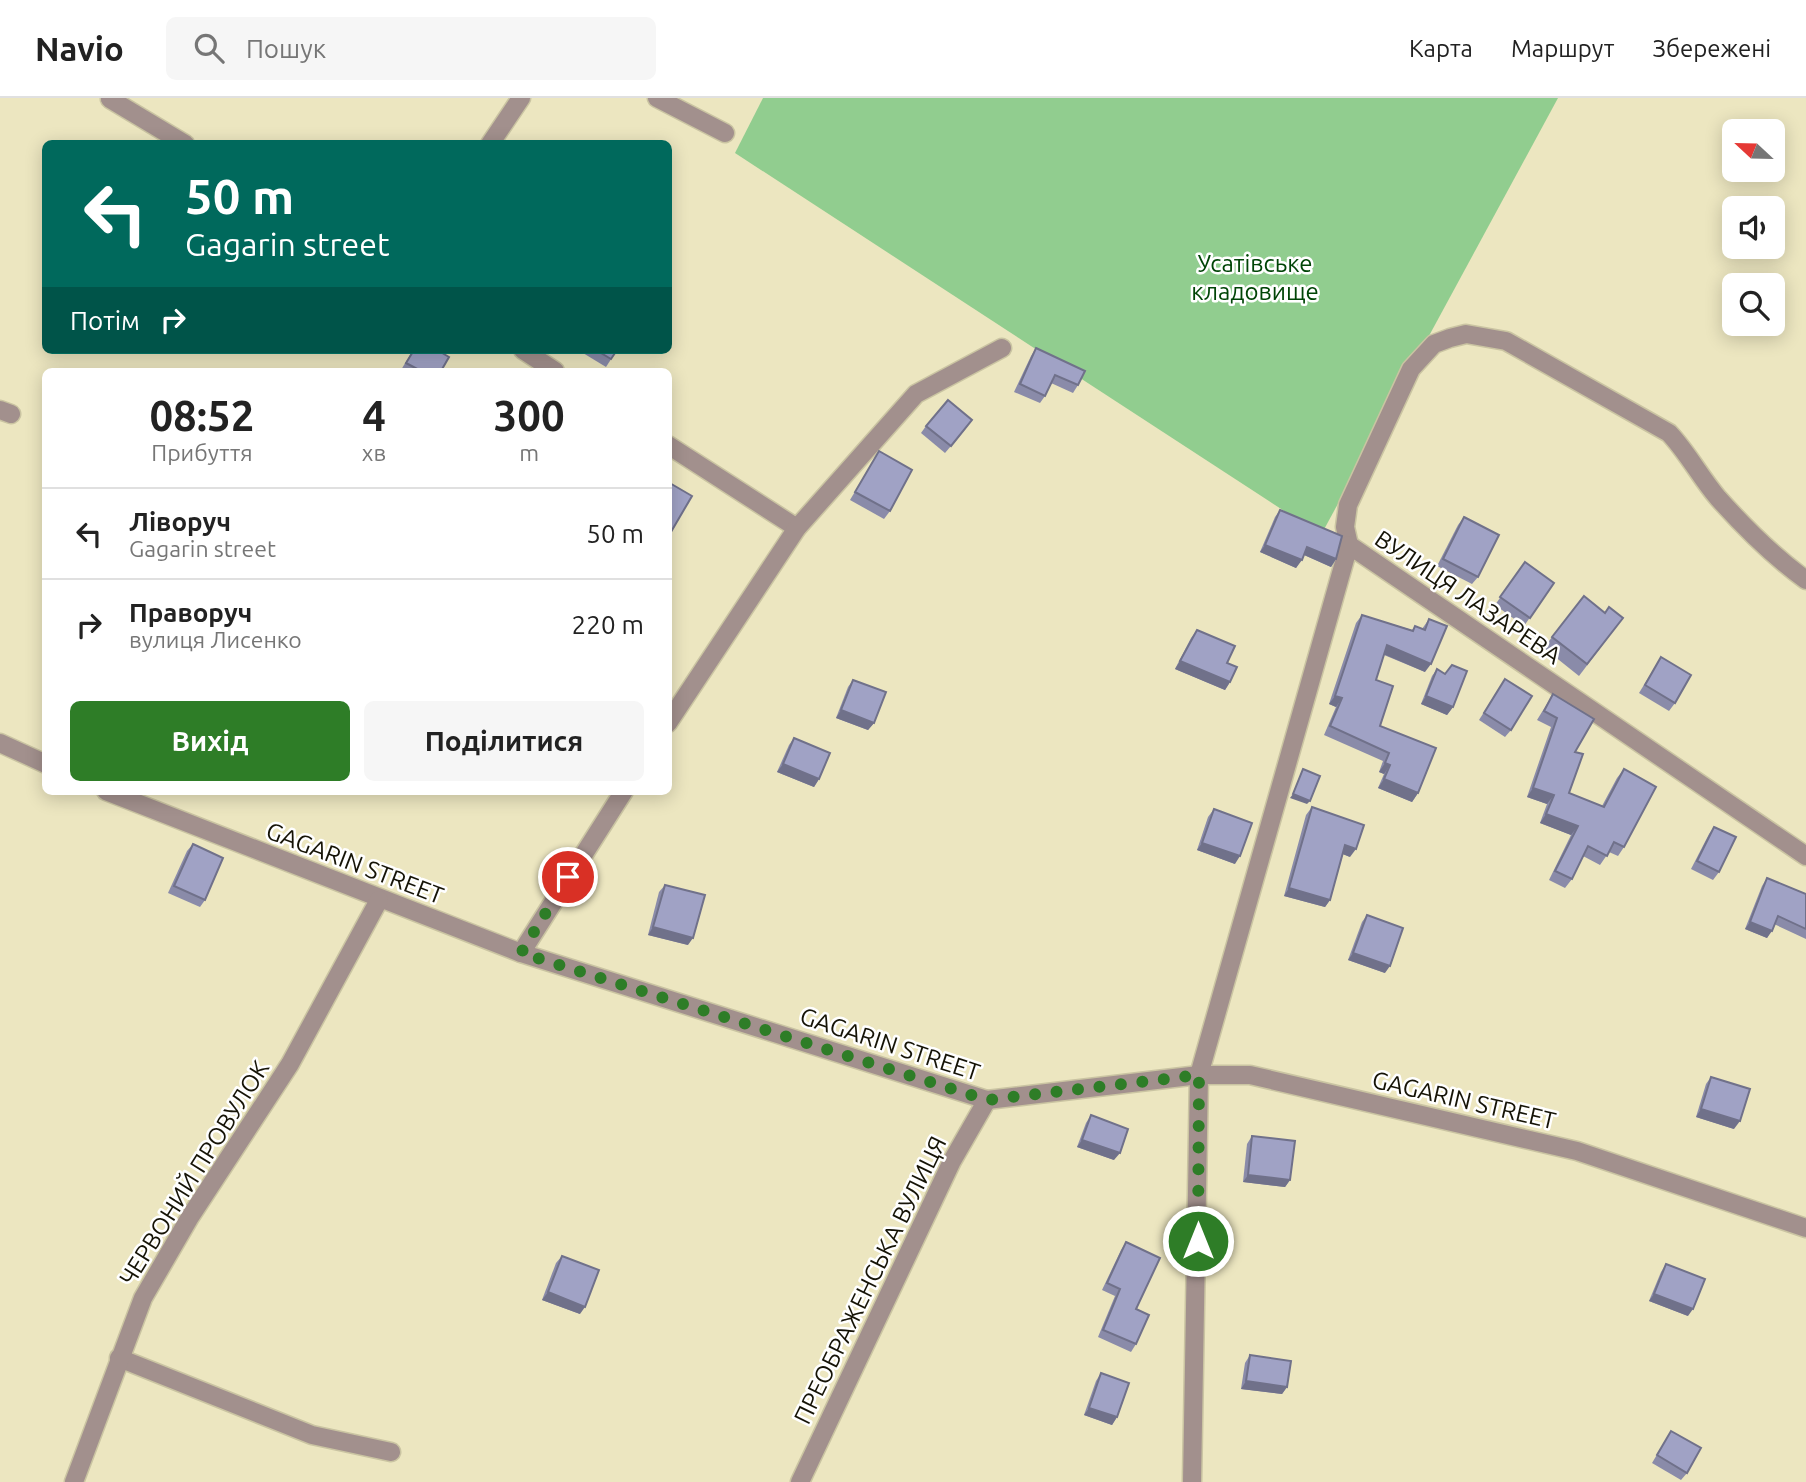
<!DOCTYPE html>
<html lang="uk">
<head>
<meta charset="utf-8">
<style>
	:root { --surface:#fff; --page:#f6f6f6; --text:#222; --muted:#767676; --line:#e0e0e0; --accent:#2e7d27 }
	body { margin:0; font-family:Ubuntu,sans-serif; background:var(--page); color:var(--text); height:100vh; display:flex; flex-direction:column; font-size:26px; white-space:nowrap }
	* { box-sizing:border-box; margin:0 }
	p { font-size:23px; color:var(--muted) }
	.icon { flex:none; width:38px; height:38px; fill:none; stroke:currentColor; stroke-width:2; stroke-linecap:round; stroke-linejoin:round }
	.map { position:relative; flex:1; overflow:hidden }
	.side { position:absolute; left:42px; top:270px; width:630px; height:427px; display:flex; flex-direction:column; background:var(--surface); border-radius:10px; box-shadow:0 4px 18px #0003 }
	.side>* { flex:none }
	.top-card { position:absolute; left:42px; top:42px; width:630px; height:214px; border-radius:10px; box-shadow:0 4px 18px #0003; background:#00695c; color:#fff; overflow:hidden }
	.needle { width:46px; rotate:292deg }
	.controls { position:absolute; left:1722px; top:21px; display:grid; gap:14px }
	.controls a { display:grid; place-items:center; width:63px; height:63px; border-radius:10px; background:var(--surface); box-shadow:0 4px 18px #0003; font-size:35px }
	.pin { position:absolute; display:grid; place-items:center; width:60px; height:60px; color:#fff; margin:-30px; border:4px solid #fff; border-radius:50%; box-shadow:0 2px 7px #0007 }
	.me { position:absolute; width:77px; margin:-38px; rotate:0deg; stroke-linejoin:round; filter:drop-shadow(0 0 5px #0008) }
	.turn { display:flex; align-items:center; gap:24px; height:147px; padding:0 28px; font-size:32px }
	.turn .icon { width:91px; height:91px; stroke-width:2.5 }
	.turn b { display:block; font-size:49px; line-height:60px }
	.then { display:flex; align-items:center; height:66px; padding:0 28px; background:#0003; gap:14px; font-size:26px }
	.eta { display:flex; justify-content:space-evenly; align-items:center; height:119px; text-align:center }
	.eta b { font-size:42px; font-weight:700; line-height:49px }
	.button { display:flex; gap:14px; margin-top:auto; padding:14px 28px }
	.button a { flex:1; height:80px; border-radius:10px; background:var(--accent); color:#fff; font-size:28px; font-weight:700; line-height:80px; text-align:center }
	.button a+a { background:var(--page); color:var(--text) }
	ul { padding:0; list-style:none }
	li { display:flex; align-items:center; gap:21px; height:91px; padding:0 28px; border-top:2px solid var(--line) }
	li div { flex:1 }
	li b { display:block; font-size:26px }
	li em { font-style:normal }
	header { display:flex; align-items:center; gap:42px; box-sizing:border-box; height:98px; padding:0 35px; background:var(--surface); border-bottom:2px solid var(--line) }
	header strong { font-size:33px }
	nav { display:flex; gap:38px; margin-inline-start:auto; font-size:24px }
	.search { width:490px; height:63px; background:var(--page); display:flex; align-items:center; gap:18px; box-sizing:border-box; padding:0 24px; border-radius:10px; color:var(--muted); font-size:26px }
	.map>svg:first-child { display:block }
	.green { fill:#91cd8f }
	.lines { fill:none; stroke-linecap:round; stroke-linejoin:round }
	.street-casing { stroke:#cac4a2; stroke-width:21 }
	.street { stroke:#a2908d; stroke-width:18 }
	.wall { fill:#8a8ba9 }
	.shaded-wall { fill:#70718a }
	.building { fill:#a0a2c5; stroke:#70718a; stroke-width:2 }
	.route { stroke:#2e7d27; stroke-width:12; stroke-dasharray:0 21.6 }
	.labels { text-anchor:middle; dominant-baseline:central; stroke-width:5; stroke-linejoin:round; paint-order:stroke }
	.park-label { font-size:24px; fill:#004506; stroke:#fff }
	.street-label { font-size:24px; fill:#151306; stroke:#fff }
</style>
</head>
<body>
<header>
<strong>Navio</strong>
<div class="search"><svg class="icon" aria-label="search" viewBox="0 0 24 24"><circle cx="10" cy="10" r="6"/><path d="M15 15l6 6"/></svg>Пошук</div>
<nav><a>Карта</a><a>Маршрут</a><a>Збережені</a></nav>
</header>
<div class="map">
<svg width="1806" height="1384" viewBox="0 0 1806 1384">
	<rect width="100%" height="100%" fill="#ece6c0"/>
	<path class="green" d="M763 0H1558L1321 437 735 55Z"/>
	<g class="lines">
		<defs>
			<g id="street">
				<path d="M657 0 725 35"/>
				<path d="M110 1 185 46"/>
				<path d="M490 46 521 0"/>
				<path d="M523 252 555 273"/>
				<path d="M0 312 11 316"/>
				<path d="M668 347 797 430"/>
				<path d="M1349 447 1345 429 1348 407 1411 271 1434 246 1450 240 1466 236 1506 243 1669 335C1688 355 1700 379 1718 400 1744 429 1774 459 1806 482"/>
				<path d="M668 625 797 430 916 296 1002 250"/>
				<path d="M0 645 46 666"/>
				<path d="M106 693 521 855 987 1002 1199 977H1250L1577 1053 1806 1130"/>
				<path d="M521 855 624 693"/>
				<path d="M119 1260 312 1337 391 1354"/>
				<path d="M74 1384 143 1200 190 1119 290 966 379 802"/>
				<path d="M800 1384 952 1063 987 1002"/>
				<path d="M1192 1384 1199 977 1349 447 1806 758"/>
			</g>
		</defs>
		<use href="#street" class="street-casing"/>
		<use href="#street" class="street"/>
	</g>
	<g class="wall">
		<path d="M1036 250 1078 287 1073 295 1051 285 1045 298 1040 305 1014 294 1031 258Z"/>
		<path d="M413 252H437L441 273 401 272Z"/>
		<path d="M585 252H617L606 269 583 255Z"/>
		<path d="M926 328 967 329 945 355 921 335Z"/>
		<path d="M879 353 890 413 884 421 850 402Z"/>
		<path d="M1280 412 1336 461 1331 469 1304 457 1296 470 1260 454 1275 419Z"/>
		<path d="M1464 419 1478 479 1472 486 1437 468 1458 427Z"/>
		<path d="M1525 464 1554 485 1524 528 1495 507Z"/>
		<path d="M1362 517 1412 532 1415 528 1422 531 1429 521 1425 574 1384 557 1376 582 1380 628 1418 695 1412 704 1378 690 1384 676 1379 674 1383 663 1324 637 1336 609 1329 606 1356 525Z"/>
		<path d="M1623 520 1579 578 1544 550 1552 539Z"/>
		<path d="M1197 532 1230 584 1225 592 1175 571 1191 540Z"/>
		<path d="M1661 559 1675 605 1669 613 1639 595Z"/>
		<path d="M1437 571 1453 609 1447 617 1421 606 1432 578Z"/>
		<path d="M1505 581 1511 632 1505 639 1479 622Z"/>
		<path d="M853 582 874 625 868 632 836 620 848 589Z"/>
		<path d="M1553 596 1575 654 1569 695 1602 708 1617 680 1624 671V749L1618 758 1609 754 1600 767 1583 758 1572 781 1565 790 1549 782 1571 737 1540 725 1547 706 1527 699 1551 629 1537 622Z"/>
		<path d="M794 640 819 681 814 689 777 674 789 647Z"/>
		<path d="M1312 709 1350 759 1343 756 1330 802 1325 809 1284 798 1306 717Z"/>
		<path d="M1214 711 1235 766 1197 752 1208 719Z"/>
		<path d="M1714 729 1719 774 1713 782 1691 771 1709 736Z"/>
		<path d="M193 746 205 802 200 809 168 795 187 753Z"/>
		<path d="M1767 780 1806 796V841L1774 826 1767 840 1745 831 1762 788Z"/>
		<path d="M665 787 688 847 648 837 659 794Z"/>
		<path d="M1367 817 1385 875 1348 862 1362 824Z"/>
		<path d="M1711 979 1734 1031 1696 1019 1706 986Z"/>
		<path d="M1091 1017 1114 1062 1077 1049 1086 1025Z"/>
		<path d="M1252 1038 1290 1082 1285 1089 1243 1084 1247 1046Z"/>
		<path d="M1126 1144 1136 1211V1246L1131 1254 1098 1239 1115 1198 1102 1192 1121 1152Z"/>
		<path d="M562 1158 580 1216 542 1202 556 1165Z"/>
		<path d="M1666 1166 1688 1218 1649 1203 1661 1174Z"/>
		<path d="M1250 1257 1287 1289 1282 1296 1241 1291 1245 1265Z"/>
		<path d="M1101 1275 1117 1319 1112 1327 1084 1317 1096 1283Z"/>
		<path d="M1671 1333 1687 1375 1681 1382 1652 1365Z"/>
	</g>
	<g class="shaded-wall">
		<path d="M1265 447 1302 462 1296 470 1260 454Z"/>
		<path d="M1307 449 1336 461 1331 469 1302 456Z"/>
		<path d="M1387 547 1431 566 1425 574 1381 555Z"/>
		<path d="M1180 563 1230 584 1225 592 1175 571Z"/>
		<path d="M1335 598 1342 600 1336 609 1329 606Z"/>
		<path d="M1426 598 1453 609 1447 617 1421 606Z"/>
		<path d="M841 612 874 625 868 632 836 620Z"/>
		<path d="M1385 665 1390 667 1384 676 1379 674Z"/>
		<path d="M783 666 819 681 814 689 777 674Z"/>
		<path d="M1384 681 1418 695 1412 704 1378 690Z"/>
		<path d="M1533 690 1554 697 1547 706 1527 699Z"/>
		<path d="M1293 696 1310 703 1307 706 1290 700Z"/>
		<path d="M1546 716 1578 728 1571 737 1540 725Z"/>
		<path d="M1202 745 1240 758 1235 766 1197 752Z"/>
		<path d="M1345 747 1356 751 1350 759 1340 755Z"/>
		<path d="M1289 790 1330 802 1325 809 1284 798Z"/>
		<path d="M1750 824 1772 833 1767 840 1745 831Z"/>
		<path d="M653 829 693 840 688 847 648 837Z"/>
		<path d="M1353 855 1390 868 1385 875 1348 862Z"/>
		<path d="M1701 1011 1740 1023 1734 1031 1696 1019Z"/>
		<path d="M1082 1042 1120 1055 1114 1062 1077 1049Z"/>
		<path d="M1248 1077 1290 1082 1285 1089 1243 1084Z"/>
		<path d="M548 1194 585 1209 580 1216 542 1202Z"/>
		<path d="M1654 1196 1693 1211 1688 1218 1649 1203Z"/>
		<path d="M1246 1283 1287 1289 1282 1296 1241 1291Z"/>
		<path d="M1089 1310 1117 1319 1112 1327 1084 1317Z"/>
	</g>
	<g class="building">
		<path d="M1036 250 1085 273 1078 287 1055 277 1045 298 1020 286Z"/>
		<path d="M414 252H437L449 259 441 273H421L406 265Z"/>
		<path d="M596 252H617L611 261Z"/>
		<path d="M948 302 972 322 951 348 926 328Z"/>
		<path d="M879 353 912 372 890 413 855 394Z"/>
		<path d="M668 384 692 398 668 439Z"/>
		<path d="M1280 412 1342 438 1336 461 1307 449 1302 462 1265 447Z"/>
		<path d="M1464 419 1499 437 1478 479 1443 461Z"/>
		<path d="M1525 464 1554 485 1530 520 1500 499Z"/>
		<path d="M1584 498 1605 515 1609 509 1623 520 1587 566 1552 539Z"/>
		<path d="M1362 517 1413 533 1415 528 1425 532 1429 521 1447 528 1431 566 1387 547 1376 582 1393 588 1380 628 1436 650 1418 695 1384 681 1390 667 1385 665 1389 655 1330 628 1342 600 1335 598Z"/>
		<path d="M1197 532 1235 548 1227 565 1237 569 1230 584 1180 563Z"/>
		<path d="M1661 559 1691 577 1675 605 1645 587Z"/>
		<path d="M1452 567 1467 573 1453 609 1426 598 1437 571 1445 576Z"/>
		<path d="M1505 581 1532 598 1511 632 1484 615Z"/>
		<path d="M853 582 886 594 874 625 841 612Z"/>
		<path d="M1553 596 1594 621 1575 654 1583 656 1569 695 1604 709 1624 671 1656 689 1624 749 1614 744 1607 758 1588 748 1572 781 1555 773 1578 728 1546 716 1554 697 1533 690 1557 620 1544 613Z"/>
		<path d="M794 640 830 655 819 681 783 666Z"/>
		<path d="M1303 671 1320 678 1310 703 1293 696Z"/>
		<path d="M1312 709 1364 727 1356 751 1345 747 1330 802 1289 790Z"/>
		<path d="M1214 711 1252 725 1240 758 1202 745Z"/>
		<path d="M1714 729 1736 739 1719 774 1697 763Z"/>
		<path d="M193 746 223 760 205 802 174 788Z"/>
		<path d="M1767 780 1806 796V831L1778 818 1772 833 1750 824Z"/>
		<path d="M665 787 705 797 693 840 653 829Z"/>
		<path d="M1367 817 1403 830 1390 868 1353 855Z"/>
		<path d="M1711 979 1750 991 1740 1023 1701 1011Z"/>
		<path d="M1091 1017 1128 1031 1120 1055 1082 1042Z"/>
		<path d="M1252 1038 1295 1043 1290 1082 1248 1077Z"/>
		<path d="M1126 1144 1160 1160 1136 1211 1149 1217 1136 1246 1103 1232 1120 1191 1107 1185Z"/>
		<path d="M562 1158 599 1172 585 1209 548 1194Z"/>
		<path d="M1666 1166 1705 1181 1693 1211 1654 1196Z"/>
		<path d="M1250 1257 1291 1263 1287 1289 1246 1283Z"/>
		<path d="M1101 1275 1129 1285 1117 1319 1089 1310Z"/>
		<path d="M1671 1333 1701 1350 1687 1375 1657 1357Z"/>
	</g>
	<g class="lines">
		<path class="route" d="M568 779 521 855 987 1002 1199 977 1198 1143"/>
	</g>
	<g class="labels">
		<g class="park-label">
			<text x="1255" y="165">Усатівське<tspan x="1255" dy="28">кладовище</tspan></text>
		</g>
		<g class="street-label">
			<text transform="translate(1468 499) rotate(34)">ВУЛИЦЯ ЛАЗАРЕВА</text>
			<text transform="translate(355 765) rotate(21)">GAGARIN STREET</text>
			<text transform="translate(890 946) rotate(18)">GAGARIN STREET</text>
			<text transform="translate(1464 1002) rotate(13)">GAGARIN STREET</text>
			<text transform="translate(194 1075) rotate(-58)">ЧЕРВОНИЙ ПРОВУЛОК</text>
			<text transform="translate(870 1182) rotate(-64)">ПРЕОБРАЖЕНСЬКА ВУЛИЦЯ</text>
		</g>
	</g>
</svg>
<div class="controls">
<a><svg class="needle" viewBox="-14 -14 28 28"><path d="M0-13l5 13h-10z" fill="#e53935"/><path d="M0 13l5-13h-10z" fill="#767676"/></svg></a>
<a><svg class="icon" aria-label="sound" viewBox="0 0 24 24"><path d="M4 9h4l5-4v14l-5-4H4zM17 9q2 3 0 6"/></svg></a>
<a><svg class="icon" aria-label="search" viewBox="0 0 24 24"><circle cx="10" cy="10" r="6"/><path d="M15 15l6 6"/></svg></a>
</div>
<div class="pin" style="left:568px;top:779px;background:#d93025"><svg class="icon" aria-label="arrive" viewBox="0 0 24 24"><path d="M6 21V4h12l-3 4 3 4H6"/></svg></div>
<svg class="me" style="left:1198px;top:1143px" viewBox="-20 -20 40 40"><circle r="17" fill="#2e7d27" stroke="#fff" stroke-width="3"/><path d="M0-11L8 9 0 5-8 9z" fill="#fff"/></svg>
<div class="top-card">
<div class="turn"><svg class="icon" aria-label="left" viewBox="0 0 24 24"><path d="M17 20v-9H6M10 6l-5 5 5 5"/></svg><div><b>50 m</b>Gagarin street</div></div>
<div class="then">Потім<svg class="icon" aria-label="right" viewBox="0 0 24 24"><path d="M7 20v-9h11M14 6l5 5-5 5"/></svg></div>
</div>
<section class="side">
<div class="eta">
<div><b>08:52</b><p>Прибуття</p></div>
<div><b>4</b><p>хв</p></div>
<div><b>300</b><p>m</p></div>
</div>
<ul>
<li><svg class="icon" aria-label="left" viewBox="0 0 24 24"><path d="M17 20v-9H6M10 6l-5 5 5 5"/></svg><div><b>Ліворуч</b><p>Gagarin street</p></div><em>50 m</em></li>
<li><svg class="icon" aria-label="right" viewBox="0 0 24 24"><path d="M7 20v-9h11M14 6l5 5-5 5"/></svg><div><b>Праворуч</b><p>вулиця Лисенко</p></div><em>220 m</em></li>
</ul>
<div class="button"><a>Вихід</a><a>Поділитися</a></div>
</section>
</div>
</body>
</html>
